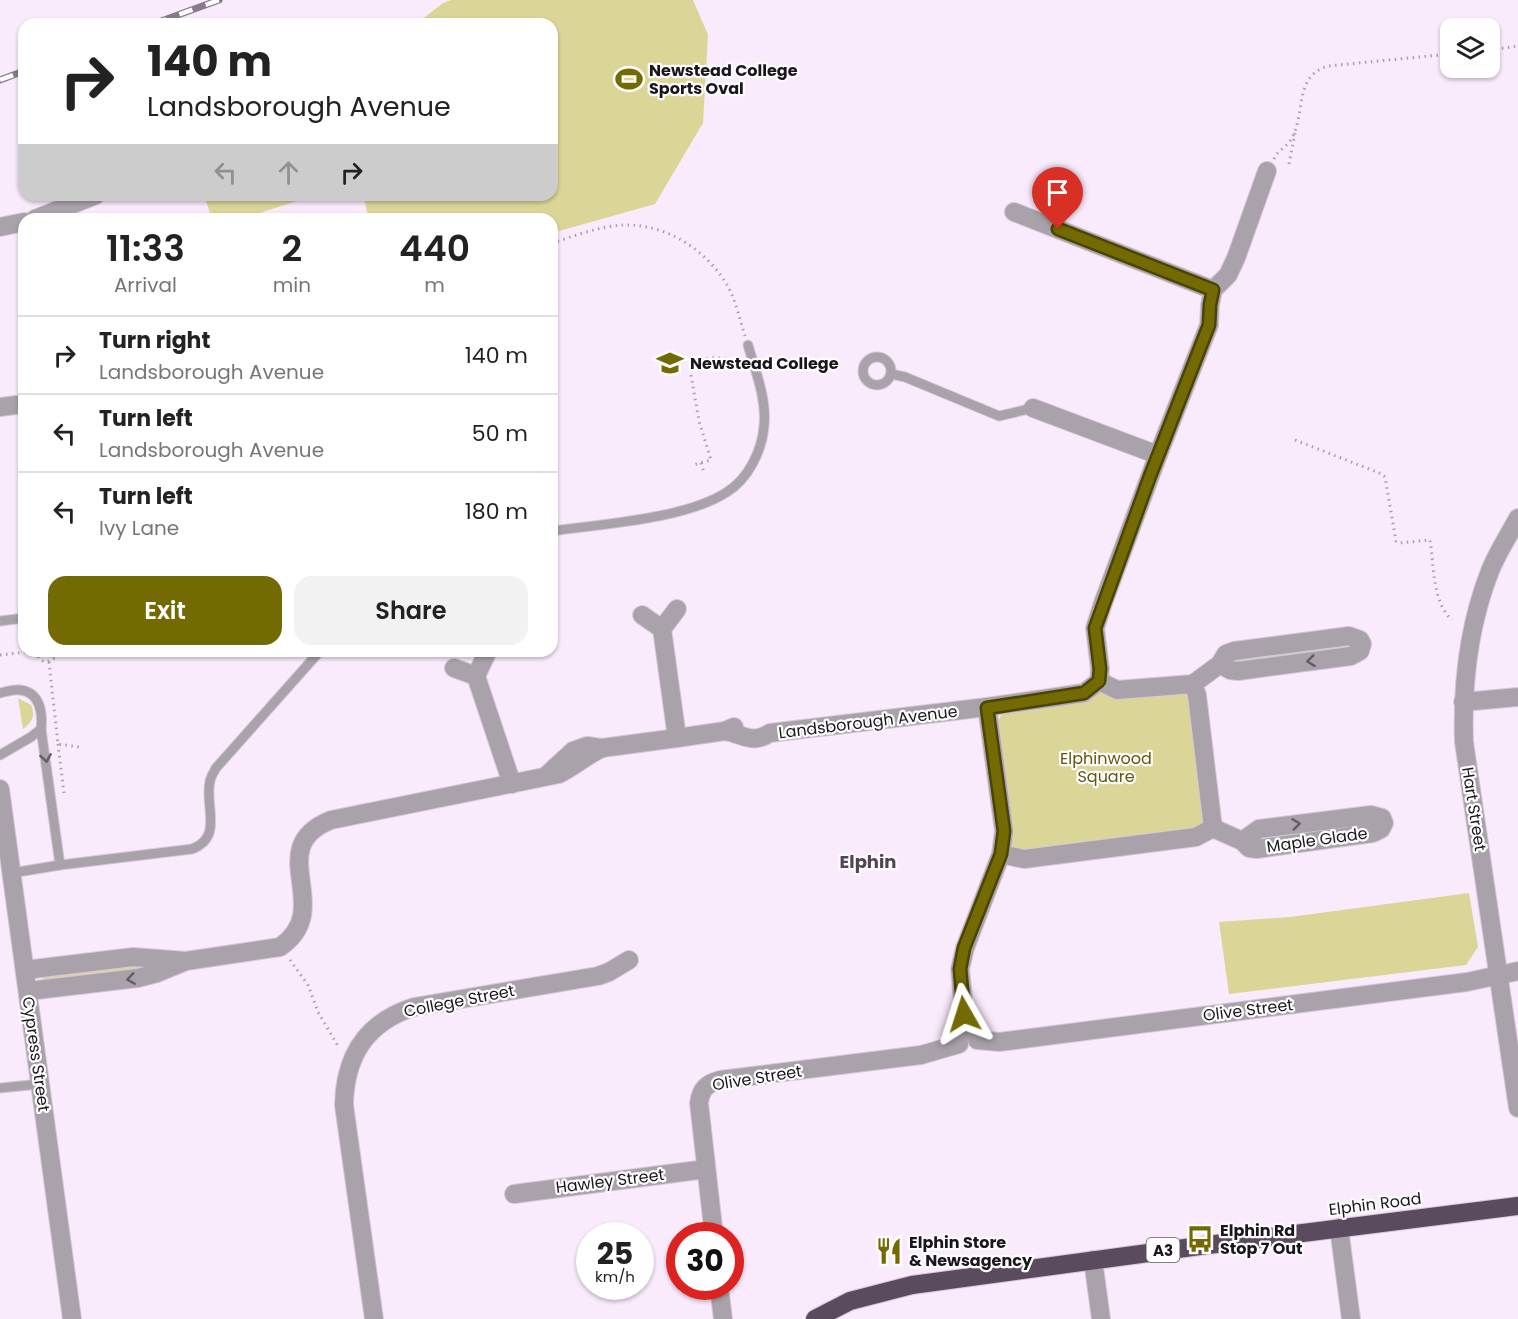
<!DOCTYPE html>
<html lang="en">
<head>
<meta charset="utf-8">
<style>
	:root { --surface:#fff; --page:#f2f2f2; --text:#222; --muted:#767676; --line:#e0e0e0; --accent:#746a03 }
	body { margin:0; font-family:Poppins,sans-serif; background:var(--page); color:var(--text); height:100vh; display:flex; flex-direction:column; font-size:22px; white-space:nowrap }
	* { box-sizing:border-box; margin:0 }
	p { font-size:20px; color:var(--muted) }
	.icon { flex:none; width:33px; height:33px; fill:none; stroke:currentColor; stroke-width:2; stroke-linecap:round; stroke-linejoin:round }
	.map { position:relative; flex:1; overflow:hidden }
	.side { position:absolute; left:18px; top:213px; width:540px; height:444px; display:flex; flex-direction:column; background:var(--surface); border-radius:18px; box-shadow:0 2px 4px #0004 }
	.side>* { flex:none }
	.top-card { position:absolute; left:18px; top:18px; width:540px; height:183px; border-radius:18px; box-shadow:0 2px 4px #0004; background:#fff; color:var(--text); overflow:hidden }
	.fabs { position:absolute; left:1440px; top:18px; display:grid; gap:12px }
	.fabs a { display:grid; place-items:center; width:60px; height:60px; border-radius:12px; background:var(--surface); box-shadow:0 2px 4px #0004; font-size:30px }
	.speed { position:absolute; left:576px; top:1222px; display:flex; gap:12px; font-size:30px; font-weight:700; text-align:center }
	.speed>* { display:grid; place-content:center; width:78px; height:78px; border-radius:50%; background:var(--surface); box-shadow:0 2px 4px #0004; line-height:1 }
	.speed small { font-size:15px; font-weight:400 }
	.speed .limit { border:9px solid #d22; background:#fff; color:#111 }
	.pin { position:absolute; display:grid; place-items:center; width:51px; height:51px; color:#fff; margin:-62px -26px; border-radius:50% 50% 50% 0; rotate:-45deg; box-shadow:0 0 6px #0007 }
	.pin .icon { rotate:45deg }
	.me { position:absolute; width:66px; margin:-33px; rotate:354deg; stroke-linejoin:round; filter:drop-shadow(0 0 4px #0008) }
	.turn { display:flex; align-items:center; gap:21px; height:126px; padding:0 30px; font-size:27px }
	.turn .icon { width:78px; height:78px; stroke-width:2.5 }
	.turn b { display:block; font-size:42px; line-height:51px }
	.lanes { display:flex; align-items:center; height:57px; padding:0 30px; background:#0003; justify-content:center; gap:30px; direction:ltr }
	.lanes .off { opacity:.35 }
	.eta { display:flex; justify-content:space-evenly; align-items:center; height:102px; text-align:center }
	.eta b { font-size:36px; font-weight:600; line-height:42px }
	.action { display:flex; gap:12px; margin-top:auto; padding:12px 30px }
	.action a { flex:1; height:69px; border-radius:18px; background:var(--accent); color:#fff; font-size:24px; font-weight:600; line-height:69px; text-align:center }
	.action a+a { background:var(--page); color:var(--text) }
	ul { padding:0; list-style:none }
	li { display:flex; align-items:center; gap:18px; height:78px; padding:0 30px; border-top:2px solid var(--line) }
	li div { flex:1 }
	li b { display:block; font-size:22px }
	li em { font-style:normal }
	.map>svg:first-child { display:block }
	.green { fill:#dbd598 }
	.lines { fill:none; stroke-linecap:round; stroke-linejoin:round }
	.lane-casing { stroke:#d5c8d8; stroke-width:11 }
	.street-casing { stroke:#d5c8d8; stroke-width:20 }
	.highway-casing { stroke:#d5c8d8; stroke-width:20 }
	.path { stroke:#aa9fad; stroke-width:3; stroke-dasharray:1.5 4.5; stroke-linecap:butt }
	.lane { stroke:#aaa2ab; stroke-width:9 }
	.street { stroke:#aaa2ab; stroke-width:18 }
	.highway { stroke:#5b4b5e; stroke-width:18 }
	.rail-casing { stroke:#867c89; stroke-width:7 }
	.rail { stroke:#fdfdfd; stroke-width:4.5; stroke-dasharray:14; stroke-linecap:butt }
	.oneway { stroke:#625c64 }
	.route-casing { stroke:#4b4502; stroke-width:15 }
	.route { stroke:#746a03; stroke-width:10 }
	.labels { text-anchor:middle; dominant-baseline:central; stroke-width:4.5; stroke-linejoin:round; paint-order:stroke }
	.shield { fill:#fdfdfd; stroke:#5f5b60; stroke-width:1.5 }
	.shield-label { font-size:15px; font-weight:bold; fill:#1b151d }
	.poi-label { font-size:16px; font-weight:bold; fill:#1b151d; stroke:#fdfdfd; text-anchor:start }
	.street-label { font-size:16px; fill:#1b151d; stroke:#fdfdfd }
	.park-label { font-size:16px; fill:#60580f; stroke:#fdfdfd }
	.neighbourhood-label { font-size:18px; font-weight:bold; fill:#534356; stroke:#fdfdfd }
</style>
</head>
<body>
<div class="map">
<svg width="1518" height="1319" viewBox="0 0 1518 1319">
	<rect width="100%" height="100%" fill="#f9eafc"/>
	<g class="green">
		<path d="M451 0H693L708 35 703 123 655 204 552 233V219H369L363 195H552V24H416L443 3Z"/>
		<path d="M204 195H316L241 219H212Z"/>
		<path d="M1352 644 1350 648 1233 664 1230 657Z"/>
		<path d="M1103 691 1186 692 1189 697 1204 822 1199 827 1191 830 1023 851 1013 847 1009 840 997 724 1002 713Z"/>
		<path d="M18 698 31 705C36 716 32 722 23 729Z"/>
		<path d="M1469 893 1478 947 1466 965 1229 994 1219 922 1290 917Z"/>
		<path d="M158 961 140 971 46 982 43 979 45 974Z"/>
	</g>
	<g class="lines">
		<defs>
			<g id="lane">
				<circle cx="877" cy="371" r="14"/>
				<path d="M891 374 905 377 999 416 1033 408"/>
				<path d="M552 531C601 524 686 519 727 492 748 479 762 451 764 426 767 399 755 370 748 345"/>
				<path d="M0 621 24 618"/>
				<path d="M0 693C6 692 14 689 20 690 40 692 43 713 41 729L60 865"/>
				<path d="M0 755 31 737 41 729"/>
				<path d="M12 873 60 865 192 849C224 837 204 805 210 781 211 776 214 772 216 768L320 651"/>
				<path d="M0 1088 40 1084"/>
			</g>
			<g id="street">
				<path d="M1014 212 1213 290"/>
				<path d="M35 219 96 195"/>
				<path d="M0 227 24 222"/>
				<path d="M0 407 24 404"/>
				<path d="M1033 408 1158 455"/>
				<path d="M1518 518C1509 535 1497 553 1490 571 1468 627 1462 683 1464 742L1518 1108"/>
				<path d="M677 609 662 629 677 738"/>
				<path d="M642 615 662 629"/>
				<path d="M454 668 476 676 512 784"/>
				<path d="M476 676 486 655"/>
				<path d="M1193 684 1220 664 1226 654 1234 651 1349 636 1360 640 1362 644 1360 651 1351 656 1238 671 1230 670 1220 664"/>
				<path d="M1463 702 1518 697"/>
				<path d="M725 731C744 734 751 745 770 733L987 707 1084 693 1099 681 1100 669 1095 628 1103 603 1158 455 1209 325 1210 305 1213 290 1228 275 1236 258 1267 171"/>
				<path d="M548 774 573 751 587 746 602 748 677 738 725 731 734 727"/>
				<path d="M0 789 72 1319"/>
				<path d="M1213 828 1242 841 1249 848 1257 849 1373 833 1381 829 1384 823 1382 818 1371 815 1259 829 1242 841"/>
				<path d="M1001 854 1024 859 1196 837 1213 828 1197 695 1193 684 1117 690 1099 681"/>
				<path d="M25 970 133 957 186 961 280 947C337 908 261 848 331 820L559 774C575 766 587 755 602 748"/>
				<path d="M28 991 138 978 157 973 184 962"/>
				<path d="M966 1032 960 969 965 948 1001 854 1004 831 987 707"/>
				<path d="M977 1040 999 1042 1467 982 1518 971"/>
				<path d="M514 1194 706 1169"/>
				<path d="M1339 1228 1351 1319"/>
				<path d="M714 1236 699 1103C701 1089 706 1084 720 1080L921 1055 959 1044"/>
				<path d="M1093 1260 1101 1319"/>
				<path d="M719 1287 723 1319"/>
				<path d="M374 1319 344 1105C345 1055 367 1022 414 1007L598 976 609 972 629 960"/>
			</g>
			<path id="highway" d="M815 1319 850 1301 912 1285 1200 1246 1518 1206"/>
		</defs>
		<use href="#lane" class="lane-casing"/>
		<use href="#street" class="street-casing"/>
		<use href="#highway" class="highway-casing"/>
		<g class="path">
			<path d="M1490 50 1518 46"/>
			<path d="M1274 159C1277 151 1285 148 1290 141 1307 116 1292 77 1328 66L1450 54"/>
			<path d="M1289 164 1295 133"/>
			<path d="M552 243C574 236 600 226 623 225 664 224 701 246 724 280 735 296 739 317 745 336"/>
			<path d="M695 362C712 355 725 357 742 365"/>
			<path d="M691 375 699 421 711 460 693 465"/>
			<path d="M1295 440 1382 474 1385 477 1396 541 1399 543 1430 540C1434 565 1432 602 1452 620"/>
			<path d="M701 463 704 473"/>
			<path d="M36 651 40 660 46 662 55 658 58 651"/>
			<path d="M0 655 36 651"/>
			<path d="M49 662 58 744 79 747"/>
			<path d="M58 744 64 793"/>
			<path d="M290 960 308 985 318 1012 338 1046"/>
		</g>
		<use href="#lane" class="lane"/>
		<use href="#street" class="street"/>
		<use href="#highway" class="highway"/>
		<defs>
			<g id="rail">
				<path d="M153 24 219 0"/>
				<path d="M0 80 24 71"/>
			</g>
		</defs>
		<use href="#rail" class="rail-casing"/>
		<use href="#rail" class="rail"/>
	</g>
	<defs><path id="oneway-chevron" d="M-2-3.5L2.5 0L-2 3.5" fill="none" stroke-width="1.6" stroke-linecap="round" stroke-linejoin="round" transform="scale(1.5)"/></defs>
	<g class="oneway">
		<use href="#oneway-chevron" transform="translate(1311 661) rotate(173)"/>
		<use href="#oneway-chevron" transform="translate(46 758) rotate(81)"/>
		<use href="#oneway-chevron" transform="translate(1296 824) rotate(-7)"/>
		<use href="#oneway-chevron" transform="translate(131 979) rotate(172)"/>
	</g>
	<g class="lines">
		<defs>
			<path id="route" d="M964 1014 960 969 964 948 1001 854 1004 831 987 708 1084 693 1099 681 1100 669 1095 628 1150 476 1209 325 1210 305 1213 290 1058 229"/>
		</defs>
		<use href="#route" class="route-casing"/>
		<use href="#route" class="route"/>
	</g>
	<defs>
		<symbol id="stadium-bare" viewBox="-9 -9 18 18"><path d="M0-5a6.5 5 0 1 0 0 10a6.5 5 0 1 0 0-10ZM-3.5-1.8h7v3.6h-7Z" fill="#746a03" stroke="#fdfdfd" stroke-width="2.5" paint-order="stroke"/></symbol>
		<symbol id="school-bare" viewBox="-9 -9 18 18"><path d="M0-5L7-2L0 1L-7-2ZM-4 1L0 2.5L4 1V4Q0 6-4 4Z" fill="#746a03" stroke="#fdfdfd" stroke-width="2.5" paint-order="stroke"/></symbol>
		<symbol id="bus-bare" viewBox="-9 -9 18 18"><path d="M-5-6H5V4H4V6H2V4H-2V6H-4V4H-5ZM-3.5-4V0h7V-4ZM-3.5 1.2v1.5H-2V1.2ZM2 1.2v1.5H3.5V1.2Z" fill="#746a03" stroke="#fdfdfd" stroke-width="2.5" paint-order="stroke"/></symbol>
		<symbol id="restaurant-bare" viewBox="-9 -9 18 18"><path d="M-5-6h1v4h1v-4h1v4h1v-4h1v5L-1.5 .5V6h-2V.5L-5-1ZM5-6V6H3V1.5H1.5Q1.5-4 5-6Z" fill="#746a03" stroke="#fdfdfd" stroke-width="2.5" paint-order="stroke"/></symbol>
	</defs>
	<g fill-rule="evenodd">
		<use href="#stadium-bare" x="610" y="60" width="38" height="38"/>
		<use href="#school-bare" x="651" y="344" width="38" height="38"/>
		<use href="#bus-bare" x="1181" y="1220" width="38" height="38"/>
		<use href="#restaurant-bare" x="870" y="1232" width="38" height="38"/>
	</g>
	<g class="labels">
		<rect class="shield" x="1146.5" y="1238" width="33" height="24" rx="4.5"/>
		<g class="shield-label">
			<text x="1163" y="1250">A3</text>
		</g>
		<g class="poi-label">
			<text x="649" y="70">Newstead College<tspan x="649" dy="18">Sports Oval</tspan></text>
			<text x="690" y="363">Newstead College</text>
			<text x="1220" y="1230">Elphin Rd<tspan x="1220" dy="18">Stop 7 Out</tspan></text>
			<text x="909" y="1242">Elphin Store<tspan x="909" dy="18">&amp; Newsagency</tspan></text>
		</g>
		<g class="street-label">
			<text transform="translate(868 722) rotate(-7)">Landsborough Avenue</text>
			<text transform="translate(1474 809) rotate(81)">Hart Street</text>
			<text transform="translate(1317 840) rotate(-8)">Maple Glade</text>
			<text transform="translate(459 1001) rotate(-11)">College Street</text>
			<text transform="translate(1248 1010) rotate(-7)">Olive Street</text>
			<text transform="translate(36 1054) rotate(82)">Cypress Street</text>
			<text transform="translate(757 1078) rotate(-9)">Olive Street</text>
			<text transform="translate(610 1181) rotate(-7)">Hawley Street</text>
			<text transform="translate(1375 1204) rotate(-7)">Elphin Road</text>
		</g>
		<g class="park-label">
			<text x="1106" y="758">Elphinwood<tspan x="1106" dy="18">Square</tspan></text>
		</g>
		<g class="neighbourhood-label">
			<text x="868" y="861">Elphin</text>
		</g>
	</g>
</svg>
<div class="fabs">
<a><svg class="icon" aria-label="layers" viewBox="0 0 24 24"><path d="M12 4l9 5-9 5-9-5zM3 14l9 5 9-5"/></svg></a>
</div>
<div class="speed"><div>25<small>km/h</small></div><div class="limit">30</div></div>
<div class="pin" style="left:1058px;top:229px;background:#d93025"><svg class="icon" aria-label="arrive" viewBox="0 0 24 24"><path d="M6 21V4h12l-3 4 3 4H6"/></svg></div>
<svg class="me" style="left:964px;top:1014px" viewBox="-20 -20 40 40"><path d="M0-17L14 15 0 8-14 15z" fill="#746a03" stroke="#fff" stroke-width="4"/></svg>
<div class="top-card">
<div class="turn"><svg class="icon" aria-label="right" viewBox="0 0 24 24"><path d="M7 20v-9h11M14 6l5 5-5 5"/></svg><div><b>140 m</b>Landsborough Avenue</div></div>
<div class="lanes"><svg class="icon off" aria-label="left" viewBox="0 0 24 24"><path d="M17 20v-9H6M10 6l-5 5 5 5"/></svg><svg class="icon off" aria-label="ahead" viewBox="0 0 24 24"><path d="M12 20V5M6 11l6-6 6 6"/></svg><svg class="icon" aria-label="right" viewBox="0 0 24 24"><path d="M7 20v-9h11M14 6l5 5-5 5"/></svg></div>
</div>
<section class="side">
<div class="eta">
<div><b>11:33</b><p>Arrival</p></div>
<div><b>2</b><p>min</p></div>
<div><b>440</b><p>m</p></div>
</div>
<ul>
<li><svg class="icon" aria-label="right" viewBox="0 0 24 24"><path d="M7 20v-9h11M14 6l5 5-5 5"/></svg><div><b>Turn right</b><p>Landsborough Avenue</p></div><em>140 m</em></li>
<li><svg class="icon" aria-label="left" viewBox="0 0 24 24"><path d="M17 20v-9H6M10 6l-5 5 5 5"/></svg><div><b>Turn left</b><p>Landsborough Avenue</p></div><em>50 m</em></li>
<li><svg class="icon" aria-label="left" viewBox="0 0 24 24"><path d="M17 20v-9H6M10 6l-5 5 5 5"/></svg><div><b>Turn left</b><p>Ivy Lane</p></div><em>180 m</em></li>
</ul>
<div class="action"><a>Exit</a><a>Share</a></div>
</section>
</div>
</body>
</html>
